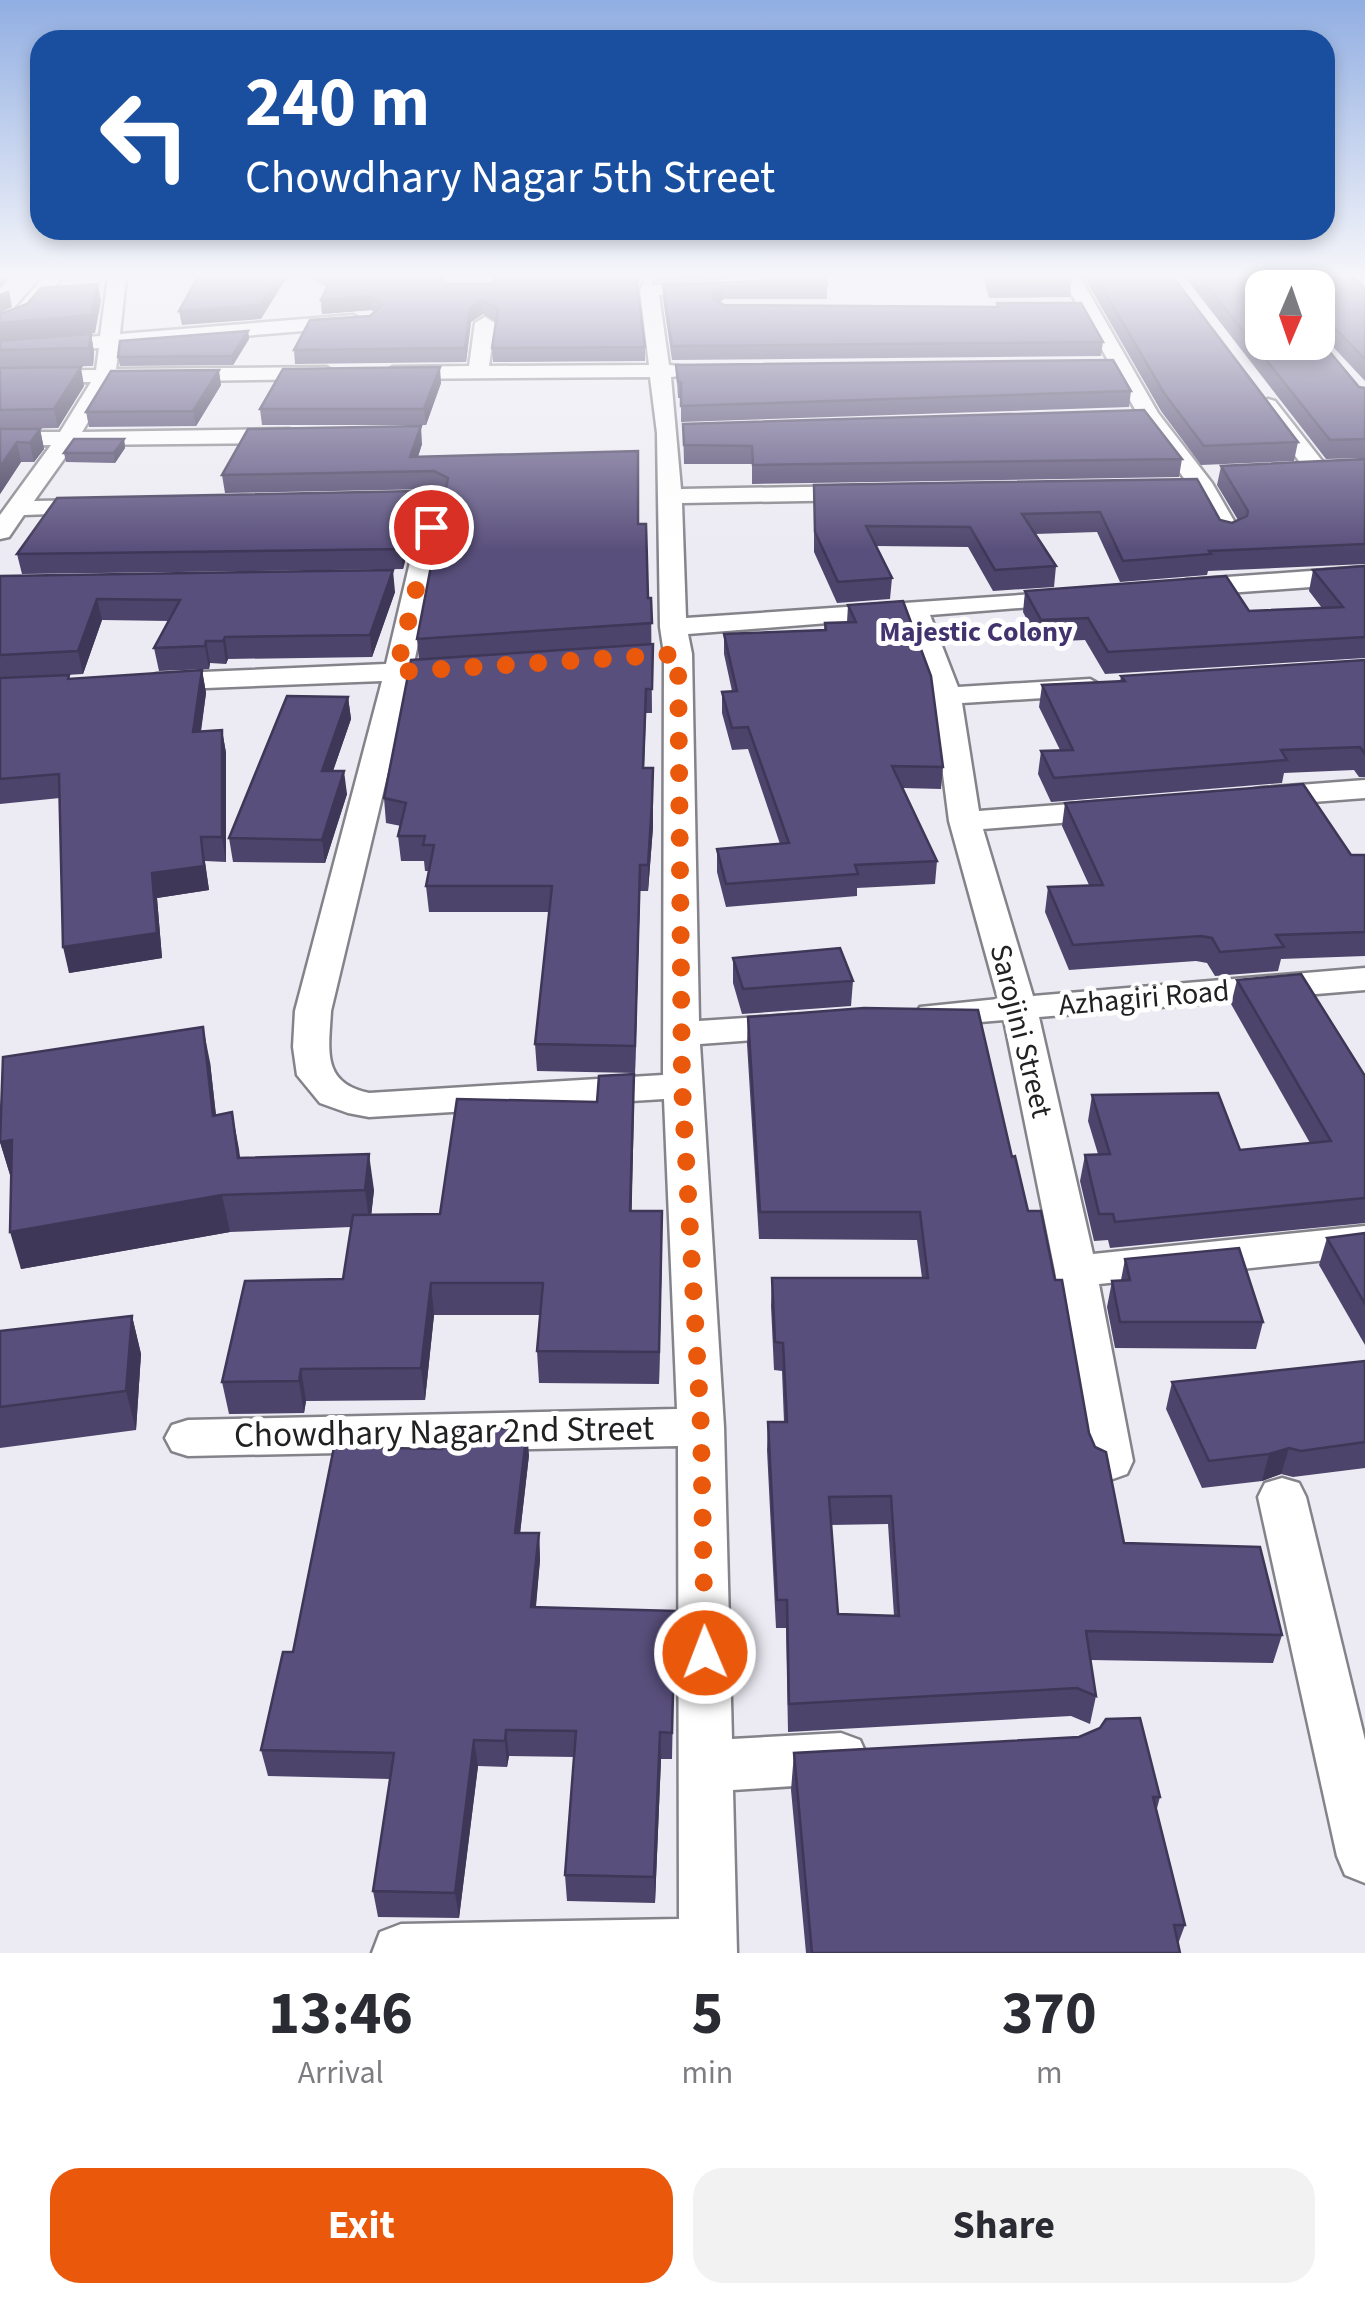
<!DOCTYPE html>
<html lang="en">
<head>
<meta charset="utf-8">
<style>
	:root { --surface:#fff; --page:#f2f2f3; --text:#2b2b33; --muted:#7c7c81; --accent:#ea580c }
	body { margin:0; font-family:"Source Sans 3",sans-serif; background:var(--page); color:var(--text); height:100vh; display:flex; flex-direction:column; font-size:38px; white-space:nowrap }
	* { box-sizing:border-box; margin:0 }
	p { font-size:32px; color:var(--muted) }
	.icon { flex:none; width:55px; height:55px; fill:none; stroke:currentColor; stroke-width:2; stroke-linecap:round; stroke-linejoin:round }
	.map { position:relative; height:1953px; overflow:hidden }
	.side { display:flex; flex-direction:column; background:var(--surface); flex:1 }
	.side>* { flex:none }
	.guide { position:absolute; left:30px; top:30px; width:1305px; height:210px; border-radius:30px; box-shadow:0 5px 15px #0003; background:#1a4fa0; color:#fff; overflow:hidden }
	.needle { width:65px; rotate:182deg }
	.buttons { position:absolute; left:1245px; top:270px; display:grid; gap:20px }
	.buttons a { display:grid; place-items:center; width:90px; height:90px; border-radius:20px; background:var(--surface); box-shadow:0 5px 15px #0003; font-size:50px }
	.pin { position:absolute; display:grid; place-items:center; width:85px; height:85px; color:#fff; margin:-42px; border:5px solid #fff; border-radius:50%; box-shadow:0 2px 10px #0007 }
	.me { position:absolute; width:110px; margin:-55px; rotate:359deg; stroke-linejoin:round; filter:drop-shadow(0 0 8px #0008) }
	.turn { display:flex; align-items:center; gap:35px; height:210px; padding:0 50px; font-size:45px }
	.turn .icon { width:130px; height:130px; stroke-width:2.5 }
	.turn b { display:block; font-size:70px; line-height:85px }
	.eta { display:flex; justify-content:space-evenly; align-items:center; height:170px; text-align:center }
	.eta b { font-size:60px; font-weight:700; line-height:70px }
	.cta { display:flex; gap:20px; margin-top:auto; padding:20px 50px }
	.cta a { flex:1; height:115px; border-radius:30px; background:var(--accent); color:#fff; font-size:40px; font-weight:700; line-height:115px; text-align:center }
	.cta a+a { background:var(--page); color:var(--text) }
	.map>svg:first-child { display:block }
	.lines { fill:none; stroke-linecap:round; stroke-linejoin:round }
	.service-casing { stroke:#84838a; stroke-width:4 }
	.minor-casing { stroke:#84838a; stroke-width:5 }
	.service { fill:#fff; fill-rule:evenodd }
	.minor { fill:#fff; fill-rule:evenodd }
	.wall { fill:#4d446b; fill-rule:evenodd }
	.shaded-wall { fill:#3e3757 }
	.building { fill:#594f7c; stroke:#3e3757; stroke-width:2.5; fill-rule:evenodd }
	.route { stroke:#ea580c; stroke-width:18; stroke-dasharray:0 32.4 }
	.labels { text-anchor:middle; dominant-baseline:central; stroke-width:10; stroke-linejoin:round; paint-order:stroke }
	.far-neighbourhood-label { font-size:28px; font-weight:bold; fill:#42326e; stroke:#fff }
	.street-label { font-size:30px; fill:#212023; stroke:#fff }
	.near-street-label { font-size:35px; fill:#212023; stroke:#fff }
</style>
</head>
<body>
<div class="map">
<svg width="1365" height="1953" viewBox="0 0 1365 1953">
	<rect width="100%" height="100%" fill="#ecebf3"/>
	<g class="lines">
		<defs>
			<path id="service" d="M643 277H653L652 292 644 290Z"/>
			<g id="minor">
				<path d="M44 277H63L29 318 0 329V316L15 310Z"/>
				<path d="M108 277H126L120 334 353 315 363 321 353 327 119 346 116 369 326 367 336 373 326 379 112 382 82 432 290 429 301 436 290 443 74 445 34 501 96 500 108 507 104 512 24 515 9 537 0 539V515L51 445 0 446V432H60L91 382 0 383V371L96 370 99 348 0 356V344L100 336Z"/>
				<path d="M761 277H783L760 291 659 295 669 365 688 367 691 371 688 375 671 377 681 489 859 486 871 493 859 500 682 503 686 618 1079 591 1083 596 1079 601 1070 604 930 615 958 687 1090 679 1104 687 1090 695 962 703 979 811 1110 801 1121 803 1125 810 1121 817 1110 819 983 829 1033 996 1365 968V990L1039 1017 1093 1254 1365 1226V1256L1099 1284 1133 1461 1127 1474 1110 1480 1093 1474 1087 1461 1055 1271 1004 1020 933 1026 920 1023 915 1015 920 1007 998 999 949 821 933 696 904 617 688 634 692 654 699 1021 792 1015 805 1018 810 1026 805 1034 792 1037 700 1044 724 1427 732 1739 841 1733 860 1740 868 1758 860 1776 841 1783 733 1790 737 1953H372L380 1932 401 1924 679 1919 678 1446 188 1456 172 1451 165 1438 172 1425 188 1420 677 1409 664 1099 369 1117 348 1113 320 1103 297 1075 293 1047 295 1011 382 681 156 690 142 682 156 674 386 664 423 507 373 509 361 502 373 495H444L448 500 414 663 429 665 433 671 429 677 410 680 331 1011C329 1050 321 1083 369 1093L663 1075 664 654 660 627 657 433 650 377 393 379 383 373 393 367 469 366 475 323 485 317 495 323 489 366 649 365 640 290 642 286Z"/>
				<path d="M1062 277H1080L1158 413 1212 483 1241 533 1238 538H1220L1196 495 1156 496 1144 489 1156 482 1186 481 1137 413Z"/>
				<path d="M1268 399 1275 401 1327 467 1330 472 1327 477H1311L1257 405Z"/>
				<path d="M1365 567V583L1186 596 1173 588 1186 580Z"/>
				<path d="M1365 780V798L1261 806 1250 804 1246 797 1250 790 1261 788Z"/>
				<path d="M1282 1478 1299 1483 1306 1497 1365 1740V1883L1345 1875 1337 1856 1258 1497 1265 1483Z"/>
			</g>
		</defs>
		<use href="#service" class="service-casing"/>
		<use href="#minor" class="minor-casing"/>
		<use href="#service" class="service"/>
		<use href="#minor" class="minor"/>
	</g>
	<g class="wall">
		<path d="M310 277H443L446 284H491L641 277 637 288 645 347V361L493 362 492 348 496 322 483 314 471 322 466 362 295 364 294 350 370 316 374 312 371 310 322 314 321 300 328 288Z"/>
		<path d="M656 277H732L656 281Z"/>
		<path d="M983 277H1070L1071 281 1070 297 989 298Z"/>
		<path d="M1084 277H1173L1298 442 1294 461 1201 465 1161 411Z"/>
		<path d="M1185 277H1265L1365 288V381L1321 334 1262 288 1359 387 1365 388V458L1326 459Z"/>
		<path d="M760 281 827 285V299H724L719 302 724 305 997 307V303L1103 342 1101 356 672 360 663 299V285Z"/>
		<path d="M248 331 249 339 233 365 120 366 118 357Z"/>
		<path d="M91 334 94 352 93 366 8 368 84 386 58 428 2 429H40L44 449 34 462H21L0 494V341Z"/>
		<path d="M676 365 1131 391 1129 407 681 422V398H678Z"/>
		<path d="M441 383 426 425H262L260 409Z"/>
		<path d="M221 385 196 426 89 427 86 412Z"/>
		<path d="M683 424 1182 459 1179 477 752 484V464H684Z"/>
		<path d="M124 439 125 448 115 463 66 462 64 453Z"/>
		<path d="M422 444 418 457 639 524 648 598H651L652 713H646L644 768 653 827 648 891H640L635 1073 537 1071 535 1044 550 912H429L426 886 429 871H425L424 861H401L398 836 401 826 386 823 384 798 419 660 417 639 445 494 436 489 225 493 222 475Z"/>
		<path d="M1365 459V564L1208 571 1207 575 1120 582 1097 532 1035 534 1056 566 1054 587 993 591 968 547 876 546 892 578 890 599 837 603 814 552V485L1220 520 1232 523 1238 520 1217 485 1221 466Z"/>
		<path d="M417 491 418 511 403 569 22 574 17 554Z"/>
		<path d="M1365 566V658L1105 674 1085 640 1038 642 1023 612 1025 591 1249 611 1322 608 1309 591 1313 570Z"/>
		<path d="M0 576 395 592 372 657 228 659 226 664 210 663 209 669 159 671 154 648 169 621 102 620 83 674 32 677 70 679 202 670 206 693 201 732 222 730 226 753V862L205 861 209 890 157 898 162 958 69 973 60 798 0 804Z"/>
		<path d="M848 605 943 767 941 789 903 788 937 861 935 884 857 888V896L726 907 717 872V849L780 844 748 749 732 750 722 713V692L732 691 724 654V634L824 630 825 623 847 622Z"/>
		<path d="M1365 660V777H1359L1354 770 1284 773 1282 783 1051 802 1038 774 1041 751 1060 750 1039 707 1042 685 1120 682 1121 676Z"/>
		<path d="M348 697 351 719 333 771 347 794 325 863 233 862 229 838Z"/>
		<path d="M1065 803 1351 855H1365V956L1281 959 1278 971 1215 976 1207 963 1196 961 1069 970 1045 912 1048 887 1089 885 1062 826Z"/>
		<path d="M733 958 853 981 851 1006 742 1014 733 983Z"/>
		<path d="M1237 980 1365 1076V1223L1110 1248 1108 1240 1094 1241 1080 1181 1085 1155 1098 1154 1088 1121 1092 1095 1240 1150 1310 1143 1231 1004Z"/>
		<path d="M748 1017 1012 1157 1028 1211 1089 1433 1124 1543 1282 1635 1273 1663 1090 1660 1096 1696 1090 1724 1071 1716 788 1732 786 1628H776L767 1450 768 1422H784L782 1371 774 1370 771 1306 772 1278H922L917 1240 759 1239 747 1044ZM888 1524 894 1616 838 1614 831 1525Z"/>
		<path d="M210 1062 216 1115 240 1158 374 1190 371 1215 440 1214 634 1074 631 1211 662 1243 659 1384 539 1383 537 1351 540 1315H434L425 1400 306 1401 304 1413 229 1414 222 1382 343 1279 351 1227 230 1232 21 1269 11 1178 0 1142Z"/>
		<path d="M1365 1233V1345L1319 1265 1327 1238Z"/>
		<path d="M1125 1259 1263 1322 1256 1349 1115 1348 1107 1307 1112 1281 1121 1280Z"/>
		<path d="M132 1316 141 1354 136 1430 0 1448V1331Z"/>
		<path d="M1365 1361V1468L1293 1477 1281 1474 1262 1481 1202 1488 1166 1409 1172 1382Z"/>
		<path d="M529 1455 520 1533H539L540 1560 536 1607 675 1611 672 1759H661L655 1903 567 1901 565 1875 574 1757 509 1756 507 1767 478 1766 459 1918 378 1917 373 1891 390 1779 268 1776 261 1750 293 1652Z"/>
		<path d="M794 1753 1160 1797 1156 1812 1185 1925 1178 1944 1180 1953H806L791 1790Z"/>
	</g>
	<g class="shaded-wall">
		<path d="M0 277H11L0 288Z"/>
		<path d="M277 277H287L261 319 182 325 179 311Z"/>
		<path d="M98 284 101 301 95 333 0 341V323Z"/>
		<path d="M724 286V299L713 306V292Z"/>
		<path d="M9 290 12 307 0 313V294Z"/>
		<path d="M369 296 371 310 322 314 321 300Z"/>
		<path d="M482 300 483 314 471 322 466 362 465 348 470 308Z"/>
		<path d="M1324 317 1321 334 1318 336V320Z"/>
		<path d="M248 331 249 339 233 365 232 356Z"/>
		<path d="M91 334 94 352 93 366 89 348Z"/>
		<path d="M81 367 84 386 58 428 54 409Z"/>
		<path d="M440 367 441 383 426 425 424 409Z"/>
		<path d="M219 370 221 385 196 426 193 411Z"/>
		<path d="M421 426 422 444 413 471 410 457Z"/>
		<path d="M40 429 44 449 34 462 30 443Z"/>
		<path d="M124 439 125 448 115 463 114 453Z"/>
		<path d="M17 442 21 462 0 494V467Z"/>
		<path d="M417 491 418 511 403 569 401 549Z"/>
		<path d="M393 570 395 592 372 657 370 635Z"/>
		<path d="M97 599 102 620 83 674 78 651Z"/>
		<path d="M225 637 228 659 226 664 223 641Z"/>
		<path d="M206 641 210 663 209 669 205 646Z"/>
		<path d="M202 670 206 693 197 756 193 732Z"/>
		<path d="M348 697 351 719 325 794 322 771Z"/>
		<path d="M222 730 226 753V862L222 837Z"/>
		<path d="M653 768V827L648 891V865Z"/>
		<path d="M344 771 347 794 325 863 322 840Z"/>
		<path d="M201 837 209 890 157 898 162 958 69 973 63 947 152 873Z"/>
		<path d="M640 865V891L635 1073V1046Z"/>
		<path d="M203 1027 210 1062 220 1152 213 1116Z"/>
		<path d="M634 1074V1105L631 1243 630 1211Z"/>
		<path d="M232 1112 239 1149 245 1195 238 1158Z"/>
		<path d="M12 1140 11 1178 0 1142Z"/>
		<path d="M369 1154 374 1190 370 1227 365 1190Z"/>
		<path d="M222 1195 230 1232 21 1269 10 1232Z"/>
		<path d="M662 1211V1243L659 1384V1352Z"/>
		<path d="M431 1283 434 1315 425 1400 421 1368Z"/>
		<path d="M132 1316 141 1354 136 1430 126 1391Z"/>
		<path d="M301 1369 306 1401 304 1413 299 1381Z"/>
		<path d="M527 1429 529 1455 517 1560 515 1533Z"/>
		<path d="M1289 1448 1281 1474 1262 1481 1269 1454Z"/>
		<path d="M539 1533 540 1560 533 1634 531 1607Z"/>
		<path d="M506 1730 509 1756 507 1767 505 1741Z"/>
		<path d="M660 1732 661 1759 655 1903 654 1877Z"/>
		<path d="M474 1740 478 1766 459 1918 455 1893Z"/>
	</g>
	<g class="building">
		<path d="M198 277H277L260 305 179 311Z"/>
		<path d="M332 277H443L446 284H491L495 277H636L645 347 492 348 498 309 482 300 470 308 465 348 294 350 310 320 370 316 383 305 369 296 321 300Z"/>
		<path d="M767 277H826L827 285 724 286 713 292V298L724 305 998 307 997 303H1081L1103 342 672 346 663 285 760 281Z"/>
		<path d="M990 277H1070L1071 281H991Z"/>
		<path d="M1096 277H1173L1298 442 1204 446 1164 393Z"/>
		<path d="M1200 277 1266 279 1352 277 1365 288V359L1324 317 1318 320V288H1262V342H1318V338L1359 387 1365 388V439L1330 440Z"/>
		<path d="M98 284 91 315 0 323V314L27 304 41 288Z"/>
		<path d="M248 331 232 356 118 357 120 341Z"/>
		<path d="M91 334 89 348 0 350V341Z"/>
		<path d="M1113 360 1131 391 681 406V382H678L676 365Z"/>
		<path d="M81 367 54 409 0 410V368Z"/>
		<path d="M440 367 424 409H260L283 369Z"/>
		<path d="M219 370 193 411 86 412 111 371Z"/>
		<path d="M1144 410 1182 459 753 465 752 446 684 445 683 424Z"/>
		<path d="M421 426 410 457 638 451V524H646L648 598H651L652 623 417 639 448 478 434 471 222 475 248 429Z"/>
		<path d="M0 429H40L30 443 17 442 0 467Z"/>
		<path d="M74 439H124L114 453H64Z"/>
		<path d="M1365 459V544L1209 551 1211 554 1123 561 1100 512 1022 514 1056 566 995 570 970 527 866 526 892 578 838 582 815 532 814 485 1197 479 1220 520 1232 523 1247 516 1248 511 1221 466Z"/>
		<path d="M417 491 401 549 17 554 57 498Z"/>
		<path d="M1365 566V637L1108 652 1088 618 1041 620 1025 591 1226 576 1249 611 1343 607 1313 570Z"/>
		<path d="M393 570 370 635 225 637 223 641H206L205 646 154 648 180 600 97 599 78 651 0 655V576Z"/>
		<path d="M903 601 931 676 943 767 892 766 937 861 855 865 858 874 726 884 717 849 789 843 748 727 732 728 722 692 737 691 724 634 826 630 825 623 856 622 848 605Z"/>
		<path d="M653 644 652 689H646L643 768H653L652 802 648 865H640L635 1046 535 1044 552 886H426L434 845H423L425 836H398L406 803 384 798 411 660Z"/>
		<path d="M1365 660V754L1360 747 1281 750 1287 760 1054 778 1041 751 1073 750 1042 685 1125 681 1121 676Z"/>
		<path d="M202 670 193 732 222 730V837H201L204 866 152 873 157 933 63 947 59 774 0 779V678L69 675 68 679Z"/>
		<path d="M287 696 348 697 322 771H344L322 840 229 838Z"/>
		<path d="M1303 784 1351 855H1365V932L1276 935 1284 947 1220 952 1212 938 1201 936 1073 945 1048 887 1103 885 1065 803Z"/>
		<path d="M840 948 853 981 743 989 733 958Z"/>
		<path d="M1301 974 1365 1076V1198L1115 1222 1113 1214H1099L1085 1155 1110 1154 1092 1095 1218 1093 1240 1150 1331 1141 1237 980Z"/>
		<path d="M864 1008 978 1010 1012 1157 1015 1156 1028 1211H1041L1055 1280H1062L1089 1433 1095 1447 1106 1452 1124 1543 1260 1547 1282 1635 1086 1631 1096 1696 1077 1688 789 1704 787 1600H777L768 1422H787L783 1343 775 1342 772 1278H928L920 1212H760L748 1017ZM891 1496 899 1616 838 1614 829 1497Z"/>
		<path d="M203 1027 213 1116 232 1112 238 1158 369 1154 365 1190 222 1195 10 1232 12 1140 0 1142 3 1057Z"/>
		<path d="M634 1074 630 1211H662L659 1352 537 1351 543 1283H431L421 1368 301 1369 299 1381 222 1382 245 1281 343 1279 353 1215 440 1214 457 1099 597 1102 599 1076Z"/>
		<path d="M1365 1233V1304L1327 1238Z"/>
		<path d="M1239 1248 1263 1322H1120L1112 1281 1130 1280 1125 1259Z"/>
		<path d="M132 1316 126 1391 0 1407V1331Z"/>
		<path d="M1365 1361V1442L1301 1451 1289 1448 1269 1454 1209 1461 1172 1382Z"/>
		<path d="M445 1428 527 1429 515 1533H539L531 1607 675 1611 672 1733 660 1732 654 1877 565 1875 576 1731 506 1730 505 1741 474 1740 455 1893 373 1891 394 1753 261 1750 283 1652H293L334 1447 442 1449Z"/>
		<path d="M1140 1718 1160 1797H1153L1185 1925H1174L1180 1953H812L794 1753 1079 1737 1100 1728 1106 1719Z"/>
	</g>
	<linearGradient id="sky" x2="0" y2="1"><stop stop-color="#91aee2"/><stop offset="0.5" stop-color="#f6f6fa"/><stop offset="1" stop-color="#f6f6fa" stop-opacity="0"/></linearGradient>
	<rect width="1365" height="551" fill="url(#sky)"/>
	<g class="lines">
		<path class="route" d="M431 527 396 672 678 654 682 1086 701 1427 705 1653"/>
	</g>
	<g class="labels">
		<g class="far-neighbourhood-label">
			<text x="976" y="632">Majestic Colony</text>
		</g>
		<g class="street-label">
			<text transform="translate(1144 998) rotate(-5)">Azhagiri Road</text>
			<text transform="translate(1021 1031) rotate(76)">Sarojini Street</text>
		</g>
		<g class="near-street-label">
			<text transform="translate(444 1432) rotate(-1)">Chowdhary Nagar 2nd Street</text>
		</g>
	</g>
</svg>
<div class="buttons">
<a><svg class="needle" viewBox="-14 -14 28 28"><path d="M0-13l5 13h-10z" fill="#e53935"/><path d="M0 13l5-13h-10z" fill="#7c7c81"/></svg></a>
</div>
<div class="pin" style="left:431px;top:527px;background:#d93025"><svg class="icon" aria-label="arrive" viewBox="0 0 24 24"><path d="M6 21V4h12l-3 4 3 4H6"/></svg></div>
<svg class="me" style="left:705px;top:1653px" viewBox="-20 -20 40 40"><circle r="17" fill="#ea580c" stroke="#fff" stroke-width="3"/><path d="M0-11L8 9 0 5-8 9z" fill="#fff"/></svg>
<div class="guide">
<div class="turn"><svg class="icon" aria-label="left" viewBox="0 0 24 24"><path d="M17 20v-9H6M10 6l-5 5 5 5"/></svg><div><b>240 m</b>Chowdhary Nagar 5th Street</div></div>
</div>
</div>
<section class="side">
<div class="eta">
<div><b>13:46</b><p>Arrival</p></div>
<div><b>5</b><p>min</p></div>
<div><b>370</b><p>m</p></div>
</div>
<div class="cta"><a>Exit</a><a>Share</a></div>
</section>
</body>
</html>
